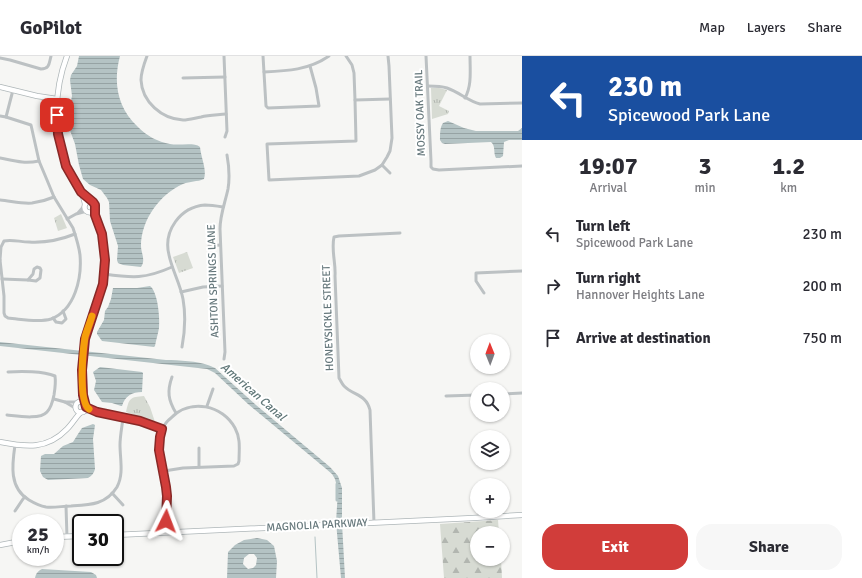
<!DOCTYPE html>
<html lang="en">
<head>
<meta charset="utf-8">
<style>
	:root { --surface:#fff; --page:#f7f7f7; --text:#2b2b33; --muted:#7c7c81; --line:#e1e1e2; --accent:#d13d3a }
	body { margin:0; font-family:Signika,sans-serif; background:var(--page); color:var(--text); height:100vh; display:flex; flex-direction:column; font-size:15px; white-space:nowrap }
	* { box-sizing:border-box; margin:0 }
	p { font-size:13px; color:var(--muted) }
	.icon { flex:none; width:22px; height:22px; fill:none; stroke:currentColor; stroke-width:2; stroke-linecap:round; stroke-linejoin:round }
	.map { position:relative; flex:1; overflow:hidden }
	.sheet { display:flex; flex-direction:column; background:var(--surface); width:340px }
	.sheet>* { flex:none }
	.top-card { background:#1a4fa0; color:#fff; overflow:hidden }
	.needle { width:26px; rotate:359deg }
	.controls { position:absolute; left:470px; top:278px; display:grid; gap:8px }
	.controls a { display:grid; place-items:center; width:40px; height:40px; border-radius:50%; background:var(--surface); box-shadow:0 1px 3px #0004; font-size:20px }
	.speed { position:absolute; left:12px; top:458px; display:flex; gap:8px; font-size:20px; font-weight:700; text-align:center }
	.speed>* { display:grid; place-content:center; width:52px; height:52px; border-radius:50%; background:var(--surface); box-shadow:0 1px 3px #0004; line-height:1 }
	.speed small { font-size:10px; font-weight:400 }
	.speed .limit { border:2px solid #111; border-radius:6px; background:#fff; color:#111 }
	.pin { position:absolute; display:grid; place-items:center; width:34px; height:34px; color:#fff; margin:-17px; border-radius:8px; box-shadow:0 2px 6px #0006 }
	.me { position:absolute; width:44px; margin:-22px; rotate:3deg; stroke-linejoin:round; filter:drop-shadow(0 0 3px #0008) }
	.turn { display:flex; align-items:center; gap:14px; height:84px; padding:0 20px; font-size:18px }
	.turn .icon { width:52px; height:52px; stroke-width:2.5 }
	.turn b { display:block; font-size:28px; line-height:34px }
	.eta { display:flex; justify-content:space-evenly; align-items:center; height:68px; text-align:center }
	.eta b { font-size:24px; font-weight:700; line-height:28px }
	.cta { display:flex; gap:8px; margin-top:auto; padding:8px 20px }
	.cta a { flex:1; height:46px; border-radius:16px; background:var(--accent); color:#fff; font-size:16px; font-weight:700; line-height:46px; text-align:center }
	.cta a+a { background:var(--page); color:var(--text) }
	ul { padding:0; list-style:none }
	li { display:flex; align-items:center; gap:12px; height:52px; padding:0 20px }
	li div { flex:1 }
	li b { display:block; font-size:15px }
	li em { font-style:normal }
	header { display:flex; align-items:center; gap:24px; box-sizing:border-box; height:56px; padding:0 20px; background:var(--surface); border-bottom:1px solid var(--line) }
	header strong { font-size:19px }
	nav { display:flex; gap:22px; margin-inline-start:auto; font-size:14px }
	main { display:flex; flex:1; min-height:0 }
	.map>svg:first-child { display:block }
	.grass { fill:url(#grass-tufts) }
	.forest { fill:url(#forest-firs) }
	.water { fill:url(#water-rules); fill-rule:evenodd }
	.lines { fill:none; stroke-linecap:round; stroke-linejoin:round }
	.stream { stroke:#b4c3c4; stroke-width:1 }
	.canal { stroke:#b4c3c4; stroke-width:3 }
	.secondary-casing { stroke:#aeb6b8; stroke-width:6 }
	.street { stroke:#bcc1c3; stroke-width:3 }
	.secondary { stroke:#fff; stroke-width:4.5 }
	.route-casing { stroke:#882826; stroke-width:10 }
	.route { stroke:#d13d3a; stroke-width:7 }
	.slow { stroke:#f59e0b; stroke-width:7 }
	.labels { text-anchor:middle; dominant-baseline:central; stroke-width:4; stroke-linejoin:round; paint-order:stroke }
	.street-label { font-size:11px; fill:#65777b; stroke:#fff }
	.water-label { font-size:12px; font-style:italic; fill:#5f7677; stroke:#fff }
</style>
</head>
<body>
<header>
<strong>GoPilot</strong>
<nav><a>Map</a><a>Layers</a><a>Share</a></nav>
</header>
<main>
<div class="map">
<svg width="522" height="522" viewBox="0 0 522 522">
	<defs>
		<pattern id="grass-tufts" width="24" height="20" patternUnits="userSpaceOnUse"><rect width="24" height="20" fill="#d7dbd3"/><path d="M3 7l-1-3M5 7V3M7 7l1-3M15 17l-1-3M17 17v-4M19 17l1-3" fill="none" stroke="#b2b6b0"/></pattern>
		<pattern id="forest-firs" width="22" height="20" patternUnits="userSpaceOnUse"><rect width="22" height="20" fill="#d7dbd3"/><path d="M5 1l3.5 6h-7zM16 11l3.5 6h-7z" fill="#b2b6b0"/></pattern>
		<pattern id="water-rules" width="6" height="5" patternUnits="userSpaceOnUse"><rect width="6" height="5" fill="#b4c3c4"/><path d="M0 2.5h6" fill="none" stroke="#96a3a4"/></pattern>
	</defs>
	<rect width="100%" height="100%" fill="#f6f6f4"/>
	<g class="grass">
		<path d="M431 32H439L447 34 439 50 449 55 448 58 432 63Z"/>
		<path d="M61 158 67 172 58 175 54 162Z"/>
		<path d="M187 196 193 212 179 217 173 201Z"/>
		<path d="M144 340 150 351 155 366 126 356C129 342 130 341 144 340Z"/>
	</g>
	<path class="forest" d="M498 464 499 477H477V503H501L502 522H444L440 468Z"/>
	<g class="water">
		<path d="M79 0H120C113 26 117 52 138 71 147 80 158 86 170 88 179 90 194 86 200 91 201 102 207 113 204 123 197 126 190 125 183 128 160 138 141 164 141 190 141 197 146 204 141 211L123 209 118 207 117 204 118 190 110 165 109 146 107 142 101 134 90 129 83 123 79 109 75 88 68 69V58L72 40 70 24 71 19 77 10Z"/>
		<path d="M448 65 464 72 476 75H518L522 72V84H509L504 86 503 100 500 102H496C493 97 496 90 491 86L445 88 442 87 440 84C440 78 440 71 443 67Z"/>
		<path d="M150 230C158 236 160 262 159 272 158 278 156 284 155 290L154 291 102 285 97 278V276L104 264 105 255 108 251 111 243 113 232H137Z"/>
		<path d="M0 286 166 304H171C186 305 202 305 215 312L256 349 330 411 338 420 342 432V467L345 522H341L336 466 338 435 335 423 332 418 325 412 248 348 215 317 207 313 0 290Z"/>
		<path d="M100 311 142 316 143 317 142 336C132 336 125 340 122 350H121L112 347 102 346 94 334 96 325 93 316Z"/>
		<path d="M93 368 95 369 93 383 95 413C94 417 92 420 88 422L48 424 43 421 40 415 41 400 45 398H54L63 390 73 386 78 378 82 372Z"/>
		<path d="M257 482 267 484 274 490 277 505 276 522H227L228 496 235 489 244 484ZM249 498H254L257 502 256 509 253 512 248 513 243 508 244 502Z"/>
		<path d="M42 513 91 516 96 519 97 522H35C36 517 38 515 42 513Z"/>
	</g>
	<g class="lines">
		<path class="stream" d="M315 481 317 522"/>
		<path class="canal" d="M337 428V444"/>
		<defs>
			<g id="secondary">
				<path d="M67 0C54 34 53 75 66 109 71 121 84 137 85 148"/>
				<path d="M0 31 37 40 57 43"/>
				<circle cx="90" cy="151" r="5.5"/>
				<circle cx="81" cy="351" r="5.5"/>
				<path d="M85 347C81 327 81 297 87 276L103 228 105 216V204L104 191 101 178 95 159 94 153"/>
				<path d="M0 386C26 391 47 394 67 373 72 368 76 361 81 356"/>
				<path d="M115 479 473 462 522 459"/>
				<path d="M55 481 81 480"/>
				<path d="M0 489 21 485"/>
			</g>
		</defs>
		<use href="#secondary" class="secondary-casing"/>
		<g class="street">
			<path d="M147 0C144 8 141 16 141 24 142 46 162 63 183 64 189 64 195 62 201 61 209 59 218 59 226 58"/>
			<path d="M224 0 227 75 225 81"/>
			<path d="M263 0 266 50 268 52 319 50 316 32 310 10"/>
			<path d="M346 0 352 9 354 17 355 44 356 85 267 88 269 124 359 120 375 114 382 109 387 101 390 95 392 82 389 10 388 0"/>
			<path d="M426 0 431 105V111L433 113 439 114 522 110"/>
			<path d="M0 2 10 4 41 13C50 13 49 7 51 0"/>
			<path d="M264 16C287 15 309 14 329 0"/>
			<path d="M183 22 225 21"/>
			<path d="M428 30C434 30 441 30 447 32 459 36 468 45 480 48L522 47"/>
			<path d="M465 42C472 29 470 15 470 0"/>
			<path d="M355 44 390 43"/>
			<path d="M0 60 6 61 31 69 39 105 47 124 54 141 73 172C76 181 79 190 80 199 82 222 75 254 51 263 38 267 21 263 8 262L5 260 4 257V240L0 204"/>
			<path d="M6 61 13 34"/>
			<path d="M0 102C15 105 24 108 39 105"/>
			<path d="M382 109 390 117"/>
			<path d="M0 144C11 145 22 148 32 147 40 146 47 144 54 141"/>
			<path d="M78 157 84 150"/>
			<path d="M67 163 76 158 87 155"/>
			<path d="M209 190 220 189"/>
			<path d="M0 204 1 191 4 185C12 183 20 186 29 186 45 187 60 184 75 178"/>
			<path d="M37 211 40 212 41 214 40 222 36 225 28 224 33 218 34 213Z"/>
			<path d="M104 218C133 222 145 223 172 211"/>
			<path d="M2 223 28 224"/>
			<path d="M181 236 203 231 222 230"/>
			<path d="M484 237 476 225V217L522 215"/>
			<path d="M53 262 56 266 62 267 66 263 63 255"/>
			<path d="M182 291C185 275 186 260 183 243 180 227 172 214 169 199 163 175 180 151 205 149 211 149 217 150 223 151"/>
			<path d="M224 303 225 296 220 173C220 159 225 147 228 133 230 121 229 110 227 99"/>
			<path d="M172 321C167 335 168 344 176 357"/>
			<path d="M503 338 522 337"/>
			<path d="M446 340 477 339"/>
			<path d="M54 343 65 346 75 352"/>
			<path d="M65 346H78"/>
			<path d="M207 350 213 333"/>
			<path d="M86 351 97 356 140 365 162 373"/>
			<path d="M83 356H95"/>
			<path d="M7 359C17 360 40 364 47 356 51 352 53 344 54 339 55 333 56 327 55 320 43 315 21 315 8 316"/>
			<path d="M15 389C12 409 9 432 29 444 34 447 40 450 46 451 54 452 63 450 71 450 89 449 106 449 117 431 124 418 120 403 120 389 120 380 122 371 123 362"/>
			<path d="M199 392V411"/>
			<path d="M164 415 183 412 234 410 238 408 239 405C239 394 241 383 235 372 223 349 190 342 171 362 167 365 164 369 162 374 153 393 165 414 167 434 168 448 166 462 167 477"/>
			<path d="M112 437 123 449"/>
			<path d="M66 450 67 481"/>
			<path d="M15 455 23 443 25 441"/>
			<path d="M374 467 370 354C366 338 354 340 344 330 342 328 341 325 339 322L335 220C336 207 331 194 334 181L339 180 400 177"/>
		</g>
		<use href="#secondary" class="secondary"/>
	</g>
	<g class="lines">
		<defs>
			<path id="route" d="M57 59 58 78 66 110 81 136 93 146 95 149V159L102 178 105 204 103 228 85 283 82 314 83 339 86 351 88 352 97 356 140 365 162 373 160 381 159 394 166 431 167 440 166 465"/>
		</defs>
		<use href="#route" class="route-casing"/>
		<use href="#route" class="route"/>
		<path class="slow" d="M89 353C78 345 83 294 85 281 87 274 90 267 92 260"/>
	</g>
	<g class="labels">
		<g class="street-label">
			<text transform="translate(420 57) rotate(-92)">MOSSY OAK TRAIL</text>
			<text transform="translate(213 225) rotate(-92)">ASHTON SPRINGS LANE</text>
			<text transform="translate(328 262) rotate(-92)">HONEYSICKLE STREET</text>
			<text transform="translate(317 469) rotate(-3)">MAGNOLIA PARKWAY</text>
		</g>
		<g class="water-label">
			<text transform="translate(253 336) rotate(41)">American Canal</text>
		</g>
	</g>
</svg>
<div class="controls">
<a><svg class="needle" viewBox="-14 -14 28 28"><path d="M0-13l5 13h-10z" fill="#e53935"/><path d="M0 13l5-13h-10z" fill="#7c7c81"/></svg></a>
<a><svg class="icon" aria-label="search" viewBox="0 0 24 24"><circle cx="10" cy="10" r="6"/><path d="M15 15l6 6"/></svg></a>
<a><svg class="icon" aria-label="layers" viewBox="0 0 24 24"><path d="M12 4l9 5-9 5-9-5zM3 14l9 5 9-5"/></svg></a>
<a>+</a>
<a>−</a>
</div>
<div class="speed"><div>25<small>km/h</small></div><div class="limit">30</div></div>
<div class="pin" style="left:57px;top:59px;background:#d93025"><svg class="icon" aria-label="arrive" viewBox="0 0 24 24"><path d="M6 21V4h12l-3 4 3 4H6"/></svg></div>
<svg class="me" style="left:166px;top:465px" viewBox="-20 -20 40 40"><path d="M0-17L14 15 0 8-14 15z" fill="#d13d3a" stroke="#fff" stroke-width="4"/></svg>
</div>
<section class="sheet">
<div class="top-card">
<div class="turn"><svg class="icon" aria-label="left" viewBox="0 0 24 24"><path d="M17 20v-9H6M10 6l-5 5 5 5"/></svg><div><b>230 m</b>Spicewood Park Lane</div></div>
</div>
<div class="eta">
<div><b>19:07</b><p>Arrival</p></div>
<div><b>3</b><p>min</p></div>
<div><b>1.2</b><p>km</p></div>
</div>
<ul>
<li><svg class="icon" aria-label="left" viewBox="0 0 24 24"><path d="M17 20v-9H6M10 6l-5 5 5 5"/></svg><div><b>Turn left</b><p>Spicewood Park Lane</p></div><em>230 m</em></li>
<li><svg class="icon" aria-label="right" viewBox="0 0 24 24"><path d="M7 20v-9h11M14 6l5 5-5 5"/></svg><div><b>Turn right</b><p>Hannover Heights Lane</p></div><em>200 m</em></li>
<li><svg class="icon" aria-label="arrive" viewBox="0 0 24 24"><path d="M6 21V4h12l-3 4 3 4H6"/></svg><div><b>Arrive at destination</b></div><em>750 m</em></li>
</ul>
<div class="cta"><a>Exit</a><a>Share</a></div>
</section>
</main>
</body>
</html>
